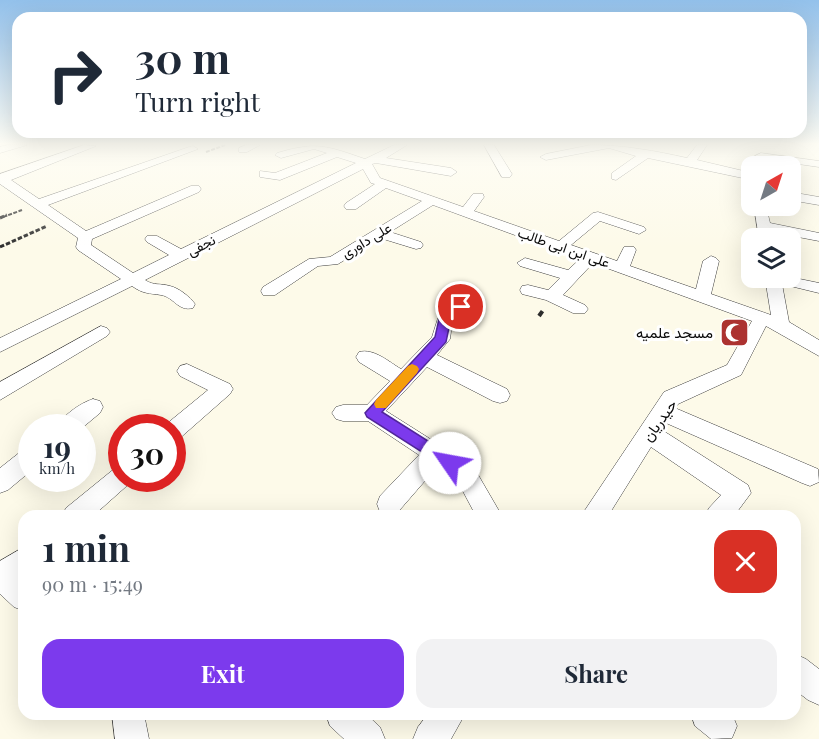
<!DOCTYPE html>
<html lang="en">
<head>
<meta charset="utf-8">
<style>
	:root { --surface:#fff; --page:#f2f2f3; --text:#1f2937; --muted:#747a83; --accent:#7c3aed }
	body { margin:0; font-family:"Playfair Display",Vazirmatn,serif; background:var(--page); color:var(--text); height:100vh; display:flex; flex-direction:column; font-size:22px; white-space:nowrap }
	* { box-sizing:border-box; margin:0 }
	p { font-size:20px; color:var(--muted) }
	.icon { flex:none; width:33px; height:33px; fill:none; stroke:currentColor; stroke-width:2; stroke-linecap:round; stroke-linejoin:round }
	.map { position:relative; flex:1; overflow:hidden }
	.details { position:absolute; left:18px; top:510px; width:783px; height:210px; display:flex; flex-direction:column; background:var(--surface); border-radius:18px; box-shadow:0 6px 24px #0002 }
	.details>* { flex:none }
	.guide { position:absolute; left:12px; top:12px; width:795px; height:126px; border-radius:18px; box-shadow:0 6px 24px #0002; background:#fff; color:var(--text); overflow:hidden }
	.needle { width:39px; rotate:39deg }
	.controls { position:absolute; left:741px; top:156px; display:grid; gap:12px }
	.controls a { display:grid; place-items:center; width:60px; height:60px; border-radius:12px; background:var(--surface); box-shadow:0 6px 24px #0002; font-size:30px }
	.speed { position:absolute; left:18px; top:414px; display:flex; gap:12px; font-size:30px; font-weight:700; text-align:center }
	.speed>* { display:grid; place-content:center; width:78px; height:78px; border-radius:50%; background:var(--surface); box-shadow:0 6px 24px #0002; line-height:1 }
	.speed small { font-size:15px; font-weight:400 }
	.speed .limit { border:9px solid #d22; background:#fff; color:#111 }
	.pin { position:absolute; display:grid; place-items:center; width:51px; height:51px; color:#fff; margin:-26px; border:3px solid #fff; border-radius:50%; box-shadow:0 2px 6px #0007 }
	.me { position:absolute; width:66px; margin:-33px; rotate:303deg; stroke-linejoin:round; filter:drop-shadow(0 0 4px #0008) }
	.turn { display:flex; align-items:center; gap:21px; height:126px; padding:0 24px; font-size:27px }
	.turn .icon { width:78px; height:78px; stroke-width:2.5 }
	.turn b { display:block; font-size:42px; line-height:51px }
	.round { display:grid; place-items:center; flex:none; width:63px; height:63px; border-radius:18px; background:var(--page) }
	.head { display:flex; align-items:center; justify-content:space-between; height:102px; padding:0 24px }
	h1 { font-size:36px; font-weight:700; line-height:45px }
	.action { display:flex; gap:12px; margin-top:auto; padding:12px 24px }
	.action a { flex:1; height:69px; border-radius:18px; background:var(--accent); color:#fff; font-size:24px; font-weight:700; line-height:69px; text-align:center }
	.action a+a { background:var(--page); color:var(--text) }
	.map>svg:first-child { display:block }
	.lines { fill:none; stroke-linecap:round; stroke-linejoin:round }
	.minor-casing { stroke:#3d3d3d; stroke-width:1 }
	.path-far2 { stroke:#2c2c2c; stroke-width:2; stroke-dasharray:4 1.5; stroke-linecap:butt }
	.path-far1 { stroke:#2c2c2c; stroke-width:3; stroke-dasharray:4.5 2; stroke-linecap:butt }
	.path { stroke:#2c2c2c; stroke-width:4; stroke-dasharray:6 3; stroke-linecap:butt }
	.minor { fill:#fff; fill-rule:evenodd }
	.route { fill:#7c3aed; stroke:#51269a; stroke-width:1.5 }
	.slow { fill:#f59e0b }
	.labels { text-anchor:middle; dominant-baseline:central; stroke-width:6; stroke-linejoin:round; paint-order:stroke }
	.far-street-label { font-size:14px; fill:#0a0a0a; stroke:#fff }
	.poi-label { font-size:15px; fill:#0a0a0a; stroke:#fff; text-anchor:end }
	.street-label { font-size:15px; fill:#0a0a0a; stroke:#fff }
</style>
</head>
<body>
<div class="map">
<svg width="819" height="739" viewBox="0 0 819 739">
	<rect width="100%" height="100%" fill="#fdfae9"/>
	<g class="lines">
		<defs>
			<g id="minor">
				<path d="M8 145H27L0 153V147Z"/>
				<path d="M84 145 96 146 11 180 39 199 189 147 193 146 198 149 48 205 86 231 191 186H199L201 189 199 192 92 239 91 245 133 273 169 255 147 242 145 239 147 236H157L181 249 356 163 337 157 280 180 260 177V171L275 173 327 153 314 149 281 158 275 155 277 153C317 141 327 146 365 159L394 145H407L386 158 451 168 457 172 451 176 376 163 372 164 380 178 463 207 473 194H483L484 197 474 211 559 241 593 213 598 212 644 227 646 230 639 234 600 221 571 245 617 261 624 247H634L636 250 630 266 696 289 703 261 711 256 716 258 719 261 711 294 771 315 765 278 790 277 819 283V293L782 284 789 322 819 340V356L766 326 741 375 678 404 675 408 818 469 819 482 810 486 802 483 666 423 662 430 748 485 751 493 734 516H705L709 508 721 495 651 447 608 516H581L664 392 727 365 752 321 593 263 563 295 585 305 588 309 585 313H573L546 300 522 294 520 290 522 286 528 285 548 290 560 278 520 266 517 263 525 258 568 270 580 259 433 205 390 232 421 242 423 245 421 248 416 249 380 238 338 264 318 266 275 295H263L261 291 263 287 309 259 330 257 422 201 386 188 356 209H346L344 206 346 203 375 184 371 183 363 169 145 280C154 286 160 283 170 286 179 288 190 297 195 304L193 308C178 312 174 297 161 295 149 293 143 294 132 286L0 352V338L121 279 78 250 76 247 78 238 0 184V174Z"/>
				<path d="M246 145H260L247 152H239V148Z"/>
				<path d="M484 145H494L512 174 510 177H502Z"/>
				<path d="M591 145C623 145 656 151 687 158L697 145H707L697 160 752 173V180L648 158 616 180 612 179V173L636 156 609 148 546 160 540 157 546 154Z"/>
				<path d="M761 153 819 161V167L757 158 755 156Z"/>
				<path d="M790 192 819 197V205L790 200Z"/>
				<path d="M754 206H766L770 223 819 233V241L772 232 773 238H759Z"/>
				<path d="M461 302 467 303 470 307 452 324 450 339 437 355 507 389 510 395 507 401 500 403 493 401 427 367 386 411 473 466 502 516H476L457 480 437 467 398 512 389 515 380 512 377 504 380 496 419 455 368 421H343L336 419 332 413 336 407 343 405H367L390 381 359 362 356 357 359 352C374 348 389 362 401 369L432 337 438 318 455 303Z"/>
				<path d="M101 326 107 328 110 332 107 336 0 400V382Z"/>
				<path d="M187 364 230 384 233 389 230 394 180 438 172 441V428H163L164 426 208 390 180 376 177 371 180 366Z"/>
				<path d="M93 399 100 401 103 407 100 413 82 428H56C62 416 80 403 93 399Z"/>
				<path d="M32 446V470L8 490 0 493V468L24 449Z"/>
				<path d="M122 466V478H133L130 483 93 516H62L66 508 114 469Z"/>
				<path d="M24 547V611L14 607 0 594V561Z"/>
				<path d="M795 654 806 659 819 669V705L808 700 795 690Z"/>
				<path d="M112 714H144L149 739H115Z"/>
				<path d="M326 714H366L380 727 385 739H344L330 726Z"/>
				<path d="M428 714H465L451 739H413L418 727Z"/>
				<path d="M691 714H732L737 726 732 738 711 739 695 726Z"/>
			</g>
		</defs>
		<use href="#minor" class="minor-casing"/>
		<g class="path-far2">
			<path d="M206 152 225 145"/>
			<path d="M3 217 22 210"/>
		</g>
		<g class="path-far1">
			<path d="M0 218 7 215"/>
			<path d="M0 247 47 226"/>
		</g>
		<path class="path" d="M539 316 544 309"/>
		<use href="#minor" class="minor"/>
	</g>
	<linearGradient id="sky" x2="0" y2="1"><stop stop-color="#93c1eb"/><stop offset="0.58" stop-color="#fefdf5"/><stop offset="1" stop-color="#fefdf5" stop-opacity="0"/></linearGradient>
	<rect width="819" height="248" fill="url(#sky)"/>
	<path class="route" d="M461 303 467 307 450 323 446 342 382 412 455 458 458 463 455 468 450 470 367 417 365 413 435 337 439 319Z"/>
	<path class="slow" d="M412 364 417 366 419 369 417 373 386 408H376L374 404 376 400 408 366Z"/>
	<defs>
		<symbol id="mosque-square" viewBox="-11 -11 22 22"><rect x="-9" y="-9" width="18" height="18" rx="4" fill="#ac3230" stroke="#fff"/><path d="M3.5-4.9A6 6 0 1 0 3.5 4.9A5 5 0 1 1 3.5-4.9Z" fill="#fff"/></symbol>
	</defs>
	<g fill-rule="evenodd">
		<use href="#mosque-square" x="718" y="316" width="33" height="33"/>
	</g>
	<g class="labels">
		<g class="far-street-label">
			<text transform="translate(366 240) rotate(-31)">علی داوری</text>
			<text transform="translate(201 245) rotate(-27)">نجفی</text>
			<text transform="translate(564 247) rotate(19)">علی ابن ابی طالب</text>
		</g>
		<g class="poi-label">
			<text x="713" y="332">مسجد علمیه</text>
		</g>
		<g class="street-label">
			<text transform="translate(659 420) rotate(-54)">حیدریان</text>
		</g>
	</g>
</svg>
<div class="controls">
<a><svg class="needle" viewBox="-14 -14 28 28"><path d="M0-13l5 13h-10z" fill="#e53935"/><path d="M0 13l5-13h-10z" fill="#747a83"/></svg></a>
<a><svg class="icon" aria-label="layers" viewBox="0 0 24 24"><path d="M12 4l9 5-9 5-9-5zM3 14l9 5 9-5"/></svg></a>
</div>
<div class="speed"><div>19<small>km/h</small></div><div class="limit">30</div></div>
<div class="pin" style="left:461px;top:307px;background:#d93025"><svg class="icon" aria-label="arrive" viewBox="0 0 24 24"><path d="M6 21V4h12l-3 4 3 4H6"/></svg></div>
<svg class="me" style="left:450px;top:463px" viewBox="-20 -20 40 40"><circle r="19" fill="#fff"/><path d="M0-13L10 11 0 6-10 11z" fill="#7c3aed"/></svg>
<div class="guide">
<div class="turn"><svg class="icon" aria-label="right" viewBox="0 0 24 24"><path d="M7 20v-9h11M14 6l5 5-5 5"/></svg><div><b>30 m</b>Turn right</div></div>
</div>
<section class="details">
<div class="head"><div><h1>1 min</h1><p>90 m · 15:49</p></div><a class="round" style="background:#d93025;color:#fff"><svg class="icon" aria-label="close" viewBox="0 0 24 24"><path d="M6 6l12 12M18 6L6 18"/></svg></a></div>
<div class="action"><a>Exit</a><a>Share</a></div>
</section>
</div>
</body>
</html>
